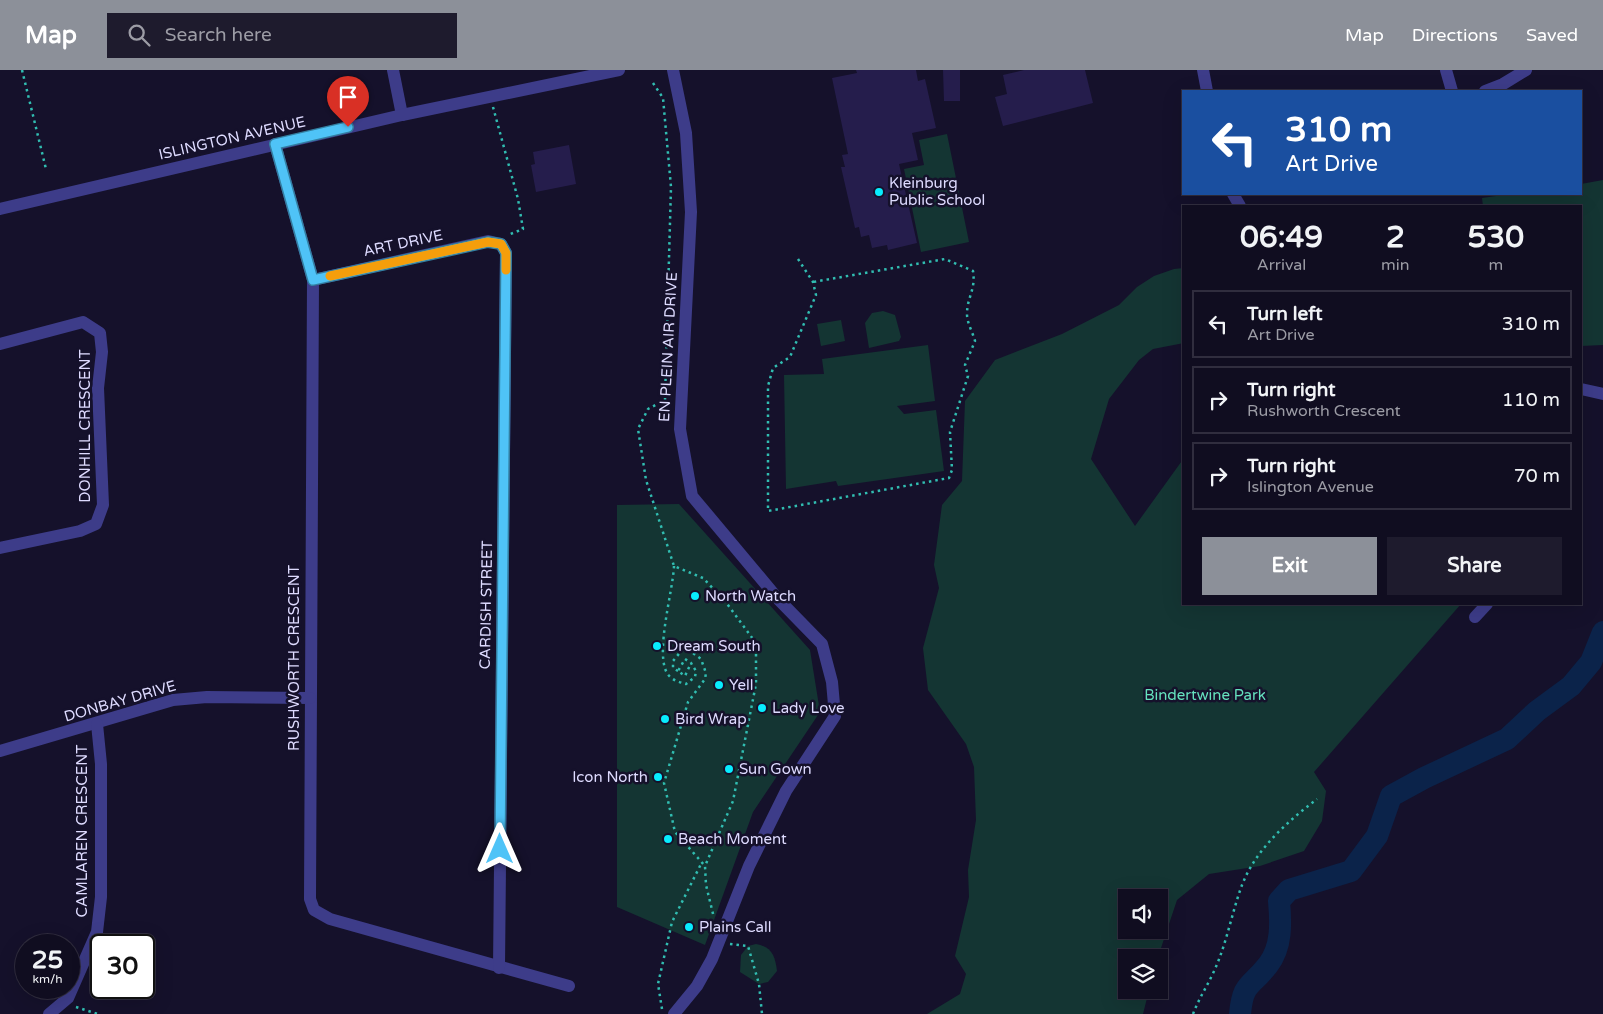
<!DOCTYPE html>
<html lang="en">
<head>
<meta charset="utf-8">
<style>
	:root { --surface:#100d20; --page:#1e1b2d; --text:#f1f3f6; --muted:#9c9ca5; --line:#302d3e; --accent:#8c9099 }
	body { margin:0; font-family:"Varela Round",sans-serif; background:var(--page); color:var(--text); height:100vh; display:flex; flex-direction:column; font-size:19px; white-space:nowrap }
	* { box-sizing:border-box; margin:0 }
	p { font-size:16px; color:var(--muted) }
	.icon { flex:none; width:28px; height:28px; fill:none; stroke:currentColor; stroke-width:2; stroke-linecap:round; stroke-linejoin:round }
	.map { position:relative; flex:1; overflow:hidden }
	.drawer { position:absolute; left:1182px; top:135px; width:400px; height:400px; display:flex; flex-direction:column; background:var(--surface); border-radius:0px; box-shadow:0 5px 20px #0002,0 0 0 1px var(--line) }
	.drawer>* { flex:none }
	.top-card { position:absolute; left:1182px; top:20px; width:400px; height:105px; border-radius:0px; box-shadow:0 5px 20px #0002,0 0 0 1px var(--line); background:#1a4fa0; color:#fff; overflow:hidden }
	.tools { position:absolute; left:1118px; top:819px; display:grid; gap:10px }
	.tools a { display:grid; place-items:center; width:50px; height:50px; border-radius:0px; background:var(--surface); box-shadow:0 5px 20px #0002,0 0 0 1px var(--line); font-size:25px }
	.speed { position:absolute; left:15px; top:864px; display:flex; gap:10px; font-size:25px; font-weight:700; text-align:center }
	.speed>* { display:grid; place-content:center; width:65px; height:65px; border-radius:50%; background:var(--surface); box-shadow:0 5px 20px #0002,0 0 0 1px var(--line); line-height:1 }
	.speed small { font-size:12px; font-weight:400 }
	.speed .limit { border:2px solid #111; border-radius:8px; background:#fff; color:#111 }
	.pin { position:absolute; display:grid; place-items:center; width:42px; height:42px; color:#fff; margin:-51px -21px; border-radius:50% 50% 50% 0; rotate:-45deg; box-shadow:0 0 5px #0007 }
	.pin .icon { rotate:45deg }
	.me { position:absolute; width:55px; margin:-28px; rotate:0deg; stroke-linejoin:round; filter:drop-shadow(0 0 4px #0008) }
	.turn { display:flex; align-items:center; gap:18px; height:105px; padding:0 20px; font-size:22px }
	.turn .icon { width:65px; height:65px; stroke-width:2.5 }
	.turn b { display:block; font-size:35px; line-height:42px }
	.eta { display:flex; justify-content:space-evenly; align-items:center; height:85px; text-align:center }
	.eta b { font-size:30px; font-weight:700; line-height:35px }
	.primary-button { display:flex; gap:10px; margin-top:auto; padding:10px 20px }
	.primary-button a { flex:1; height:58px; border-radius:0px; background:var(--accent); color:#fff; font-size:20px; font-weight:700; line-height:58px; text-align:center }
	.primary-button a+a { background:var(--page); color:var(--text) }
	ul { padding:0; list-style:none }
	li { display:flex; align-items:center; gap:15px; height:68px; margin:0 10px 8px; padding:0 10px; border:2px solid var(--line); border-radius:0px }
	li div { flex:1 }
	li b { display:block; font-size:19px }
	li em { font-style:normal }
	header { display:flex; align-items:center; gap:30px; box-sizing:border-box; height:70px; padding:0 25px; background:var(--accent); color:#fff }
	header strong { font-size:24px }
	nav { display:flex; gap:28px; margin-inline-start:auto; font-size:18px }
	.search { width:350px; height:45px; background:var(--page); display:flex; align-items:center; gap:12px; box-sizing:border-box; padding:0 18px; border-radius:0px; color:var(--muted); font-size:19px }
	.map>svg:first-child { display:block }
	.green { fill:#143533; fill-rule:evenodd }
	.lines { fill:none; stroke-linecap:round; stroke-linejoin:round }
	.river { stroke:#0b234a; stroke-width:22 }
	.building { fill:#251d4c }
	.path { stroke:#31bdb1; stroke-width:2.5; stroke-dasharray:2.5 4; stroke-linecap:butt }
	.minor { stroke:#3d3c89; stroke-width:12 }
	.route-casing { stroke:#337fa1; stroke-width:12 }
	.route { stroke:#4fc3f7; stroke-width:9 }
	.slow { stroke:#f59e0b; stroke-width:9 }
	.poi-dot { fill:#08ecfe; stroke:#15112b; stroke-width:2 }
	.labels { text-anchor:middle; dominant-baseline:central; stroke-width:5; stroke-linejoin:round; paint-order:stroke }
	.street-label { font-size:15px; fill:#dedbff; stroke:#15112b }
	.poi-label { font-size:15px; fill:#dedbff; stroke:#15112b; text-anchor:start }
	.park-label { font-size:15px; fill:#65e1be; stroke:#15112b }
</style>
</head>
<body>
<header>
<strong>Map</strong>
<div class="search"><svg class="icon" aria-label="search" viewBox="0 0 24 24"><circle cx="10" cy="10" r="6"/><path d="M15 15l6 6"/></svg>Search here</div>
<nav><a>Map</a><a>Directions</a><a>Saved</a></nav>
</header>
<div class="map">
<svg width="1603" height="944" viewBox="0 0 1603 944">
	<rect width="100%" height="100%" fill="#15112b"/>
	<g class="green">
		<path d="M947 64 969 172 921 182 904 99 924 95 919 70Z"/>
		<path d="M1603 110V275L1581 276V136H1483L1482 128 1510 124H1581V114Z"/>
		<path d="M1184 198V273L1153 279 1139 290 1109 329 1091 389 1135 456 1184 388V534H1461L1314 702 1326 721 1322 751 1304 781 1260 796 1209 804 1177 830 1158 887 1126 888V920H1149L1143 944H927L960 924 966 904 955 886 969 827 968 800 976 750 974 697 966 674 928 620 923 578 939 518 934 495 942 435 962 411 965 331 995 290 1062 264 1119 235 1137 217 1154 206 1174 199ZM1126 828H1159V860H1126Z"/>
		<path d="M883 241 895 245 901 267 899 271 869 278 865 253 872 243Z"/>
		<path d="M841 250 845 271 821 276 817 254Z"/>
		<path d="M928 275 935 331 897 336 904 344 936 340 944 401 838 416 836 411 786 419 784 305 824 304 822 289Z"/>
		<path d="M679 434 810 580 820 642 753 742 705 875 617 837V435Z"/>
		<path d="M756 874C772 877 775 886 777 901L768 912 759 914 740 902 741 885 748 876Z"/>
	</g>
	<g class="lines">
		<path class="river" d="M1240 944C1243 912 1250 918 1268 895 1282 877 1281 853 1279 831L1289 820 1351 801 1377 766 1391 726 1424 708 1507 669 1537 641 1571 616 1591 592 1603 562"/>
	</g>
	<g class="building">
		<path d="M856 0H916L918 11 925 9 936 58 912 63 918 90 899 94 917 173 888 180 887 175 872 178 869 165 861 167 859 157 855 158 841 97H845L842 85 848 84 832 8 857 3Z"/>
		<path d="M943 0H960V31H944Z"/>
		<path d="M1024 0H1085L1093 33 1003 56 995 27 1007 24 1003 5Z"/>
		<path d="M569 75 576 114 536 122 531 95 535 94 533 82Z"/>
	</g>
	<g class="lines">
		<g class="path">
			<path d="M22 0 46 99"/>
			<path d="M653 13 663 28 671 117 665 330 648 339 638 359 646 410 674 496 703 508 725 531 756 573V614L733 731 705 796 706 815 714 848"/>
			<path d="M493 37 518 129 523 159 508 165"/>
			<path d="M798 189 813 212 816 225 790 287 773 298 768 316V441L949 408 952 400 950 362 968 306 965 295 975 271C973 263 967 253 967 244 967 227 976 220 973 201L945 189 813 212"/>
			<path d="M674 496C673 521 655 582 667 603 671 610 679 612 686 614L695 607 696 601 691 593 685 589 678 601 685 606 691 593"/>
			<path d="M678 601 673 598V591L682 580 690 581 701 589 706 603 705 609 688 632 664 713 675 762 705 796"/>
			<path d="M730 874 748 876 759 914 762 944"/>
			<path d="M76 937 98 944"/>
			<path d="M662 939 658 914 672 852 702 792"/>
			<path d="M1193 944C1199 928 1208 915 1215 899 1227 872 1232 842 1242 815 1256 779 1287 752 1317 729"/>
		</g>
		<g class="minor">
			<path d="M393 0 402 45"/>
			<path d="M673 0 686 63 691 142 680 359 692 426 779 530 822 574 832 612 835 646 786 721 749 796 712 889 697 916 674 944"/>
			<path d="M1203 0 1207 21"/>
			<path d="M1446 0 1452 21"/>
			<path d="M1485 21 1503 14 1526 0"/>
			<path d="M275 74 313 210 310 829 314 840 330 849 569 916"/>
			<path d="M1233 124 1240 136"/>
			<path d="M0 139 402 45 619 0"/>
			<path d="M313 210 488 171 501 174 506 183 499 898"/>
			<path d="M0 274 83 252 100 263 102 282 98 318 103 435 96 454 80 461 0 478"/>
			<path d="M1581 319 1603 324"/>
			<path d="M1475 547 1487 534"/>
			<path d="M0 681 173 630 207 627 310 628"/>
			<path d="M49 944 68 928 97 862 101 827V694L97 654"/>
		</g>
	</g>
	<g class="lines">
		<defs>
			<path id="route" d="M348 57 275 74 313 210 488 172 501 174 506 183 500 779"/>
		</defs>
		<use href="#route" class="route-casing"/>
		<use href="#route" class="route"/>
		<path class="slow" d="M330 206 488 172 501 174 506 183V200"/>
	</g>
	<g class="poi-dot">
		<circle cx="879" cy="122" r="5"/>
		<circle cx="695" cy="526" r="5"/>
		<circle cx="657" cy="576" r="5"/>
		<circle cx="719" cy="615" r="5"/>
		<circle cx="762" cy="638" r="5"/>
		<circle cx="665" cy="649" r="5"/>
		<circle cx="729" cy="699" r="5"/>
		<circle cx="658" cy="707" r="5"/>
		<circle cx="668" cy="769" r="5"/>
		<circle cx="689" cy="857" r="5"/>
	</g>
	<g class="labels">
		<g class="street-label">
			<text transform="translate(232 68) rotate(-13)">ISLINGTON AVENUE</text>
			<text transform="translate(403 173) rotate(-12)">ART DRIVE</text>
			<text transform="translate(668 277) rotate(-87)">EN PLEIN AIR DRIVE</text>
			<text transform="translate(85 356) rotate(-90)">DONHILL CRESCENT</text>
			<text transform="translate(486 535) rotate(-89)">CARDISH STREET</text>
			<text transform="translate(294 588) rotate(-90)">RUSHWORTH CRESCENT</text>
			<text transform="translate(120 631) rotate(-16)">DONBAY DRIVE</text>
			<text transform="translate(82 761) rotate(-90)">CAMLAREN CRESCENT</text>
		</g>
		<g class="poi-label">
			<text x="889" y="113">Kleinburg<tspan x="889" dy="17">Public School</tspan></text>
			<text x="705" y="526">North Watch</text>
			<text x="667" y="576">Dream South</text>
			<text x="729" y="615">Yell</text>
			<text x="772" y="638">Lady Love</text>
			<text x="675" y="649">Bird Wrap</text>
			<text x="739" y="699">Sun Gown</text>
			<text x="648" y="707" text-anchor="end">Icon North</text>
			<text x="678" y="769">Beach Moment</text>
			<text x="699" y="857">Plains Call</text>
		</g>
		<g class="park-label">
			<text x="1205" y="625">Bindertwine Park</text>
		</g>
	</g>
</svg>
<div class="tools">
<a><svg class="icon" aria-label="sound" viewBox="0 0 24 24"><path d="M4 9h4l5-4v14l-5-4H4zM17 9q2 3 0 6"/></svg></a>
<a><svg class="icon" aria-label="layers" viewBox="0 0 24 24"><path d="M12 4l9 5-9 5-9-5zM3 14l9 5 9-5"/></svg></a>
</div>
<div class="speed"><div>25<small>km/h</small></div><div class="limit">30</div></div>
<div class="pin" style="left:348px;top:57px;background:#d93025"><svg class="icon" aria-label="arrive" viewBox="0 0 24 24"><path d="M6 21V4h12l-3 4 3 4H6"/></svg></div>
<svg class="me" style="left:500px;top:779px" viewBox="-20 -20 40 40"><path d="M0-17L14 15 0 8-14 15z" fill="#4fc3f7" stroke="#fff" stroke-width="4"/></svg>
<div class="top-card">
<div class="turn"><svg class="icon" aria-label="left" viewBox="0 0 24 24"><path d="M17 20v-9H6M10 6l-5 5 5 5"/></svg><div><b>310 m</b>Art Drive</div></div>
</div>
<section class="drawer">
<div class="eta">
<div><b>06:49</b><p>Arrival</p></div>
<div><b>2</b><p>min</p></div>
<div><b>530</b><p>m</p></div>
</div>
<ul>
<li><svg class="icon" aria-label="left" viewBox="0 0 24 24"><path d="M17 20v-9H6M10 6l-5 5 5 5"/></svg><div><b>Turn left</b><p>Art Drive</p></div><em>310 m</em></li>
<li><svg class="icon" aria-label="right" viewBox="0 0 24 24"><path d="M7 20v-9h11M14 6l5 5-5 5"/></svg><div><b>Turn right</b><p>Rushworth Crescent</p></div><em>110 m</em></li>
<li><svg class="icon" aria-label="right" viewBox="0 0 24 24"><path d="M7 20v-9h11M14 6l5 5-5 5"/></svg><div><b>Turn right</b><p>Islington Avenue</p></div><em>70 m</em></li>
</ul>
<div class="primary-button"><a>Exit</a><a>Share</a></div>
</section>
</div>
</body>
</html>
